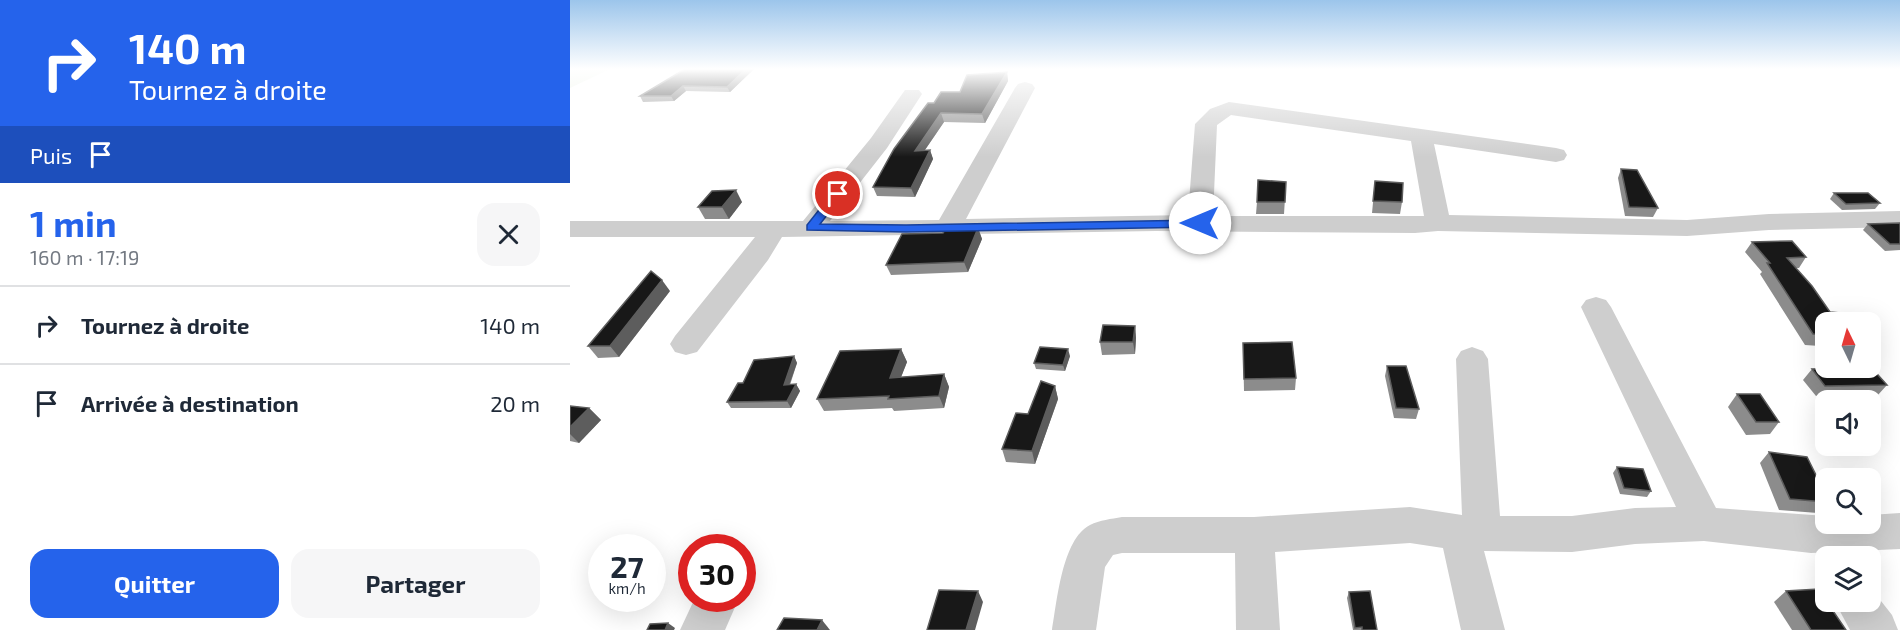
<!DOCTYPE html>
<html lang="fr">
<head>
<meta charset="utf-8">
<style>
	:root { --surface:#fff; --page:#f6f6f7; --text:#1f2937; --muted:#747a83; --line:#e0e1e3; --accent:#2563eb }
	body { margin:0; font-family:"Exo 2",sans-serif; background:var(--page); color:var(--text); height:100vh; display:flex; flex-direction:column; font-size:22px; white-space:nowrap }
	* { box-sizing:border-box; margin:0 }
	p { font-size:20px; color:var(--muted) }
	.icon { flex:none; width:33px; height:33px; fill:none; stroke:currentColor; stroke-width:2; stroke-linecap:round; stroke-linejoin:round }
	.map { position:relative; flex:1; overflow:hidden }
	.side { display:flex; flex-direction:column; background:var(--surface); width:570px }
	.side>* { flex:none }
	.top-card { background:#2563eb; color:#fff; overflow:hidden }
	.needle { width:39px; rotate:355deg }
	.buttons { position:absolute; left:1245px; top:312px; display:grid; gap:12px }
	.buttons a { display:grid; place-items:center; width:66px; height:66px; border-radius:12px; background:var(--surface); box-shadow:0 6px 24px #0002; font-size:30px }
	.speed { position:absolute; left:18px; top:534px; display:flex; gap:12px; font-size:30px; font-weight:700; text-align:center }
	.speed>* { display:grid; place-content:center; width:78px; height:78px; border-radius:50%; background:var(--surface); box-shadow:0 6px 24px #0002; line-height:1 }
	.speed small { font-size:15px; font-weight:400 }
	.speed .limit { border:9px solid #d22; background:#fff; color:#111 }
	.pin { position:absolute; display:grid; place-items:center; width:51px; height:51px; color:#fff; margin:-26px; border:3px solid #fff; border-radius:50%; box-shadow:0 2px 6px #0007 }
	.me { position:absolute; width:66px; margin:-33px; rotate:270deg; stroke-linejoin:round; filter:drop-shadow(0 0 4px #0008) }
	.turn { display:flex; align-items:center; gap:21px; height:126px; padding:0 30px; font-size:27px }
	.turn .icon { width:78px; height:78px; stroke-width:2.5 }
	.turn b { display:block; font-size:42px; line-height:51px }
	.then { display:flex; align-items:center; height:57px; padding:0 30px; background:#0003; gap:12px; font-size:22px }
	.round { display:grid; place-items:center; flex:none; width:63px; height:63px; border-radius:18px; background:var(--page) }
	.summary { display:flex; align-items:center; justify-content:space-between; height:102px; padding:0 30px }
	h1 { font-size:36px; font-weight:700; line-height:45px; color:var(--accent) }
	.action { display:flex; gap:12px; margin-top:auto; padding:12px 30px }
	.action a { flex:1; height:69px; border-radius:18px; background:var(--accent); color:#fff; font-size:24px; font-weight:700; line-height:69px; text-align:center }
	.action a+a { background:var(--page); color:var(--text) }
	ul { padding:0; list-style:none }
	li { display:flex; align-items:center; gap:18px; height:78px; padding:0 30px; border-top:2px solid var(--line) }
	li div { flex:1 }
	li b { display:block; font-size:22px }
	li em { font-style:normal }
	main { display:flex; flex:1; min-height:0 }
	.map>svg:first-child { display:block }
	.green { fill:#e6eedf }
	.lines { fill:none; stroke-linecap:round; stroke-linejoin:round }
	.minor { fill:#cecece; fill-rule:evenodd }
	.wall { fill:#8c8c8c }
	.shaded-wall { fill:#5d5d5d }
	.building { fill:#181818; stroke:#5d5d5d; stroke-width:1.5 }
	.route { fill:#2563eb; stroke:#184099; stroke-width:1.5 }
</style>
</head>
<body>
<main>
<section class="side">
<div class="top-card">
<div class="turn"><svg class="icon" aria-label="right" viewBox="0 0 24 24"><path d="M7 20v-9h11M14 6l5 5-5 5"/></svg><div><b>140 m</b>Tournez à droite</div></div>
<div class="then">Puis<svg class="icon" aria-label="arrive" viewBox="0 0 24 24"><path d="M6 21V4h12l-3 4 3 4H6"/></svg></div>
</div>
<div class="summary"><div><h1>1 min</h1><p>160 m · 17:19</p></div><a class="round"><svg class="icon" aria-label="close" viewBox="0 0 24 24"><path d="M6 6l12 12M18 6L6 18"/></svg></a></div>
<ul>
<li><svg class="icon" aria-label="right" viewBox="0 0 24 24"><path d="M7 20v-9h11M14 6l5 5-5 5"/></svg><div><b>Tournez à droite</b></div><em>140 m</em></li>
<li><svg class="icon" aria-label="arrive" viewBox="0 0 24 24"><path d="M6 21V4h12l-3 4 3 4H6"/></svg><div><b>Arrivée à destination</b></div><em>20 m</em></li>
</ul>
<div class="action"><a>Quitter</a><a>Partager</a></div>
</section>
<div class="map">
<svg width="1330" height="630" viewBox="0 0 1330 630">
	<rect width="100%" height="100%" fill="#fff"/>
	<path class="green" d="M0 69H40L0 88Z"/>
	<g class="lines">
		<g class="minor">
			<path d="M455 82 462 84 465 88 396 219 618 215 625 124 640 109 659 102 986 148 994 150 997 155 994 160 986 162 864 144 879 215 1117 220 1199 214 1330 211V227L1199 230 1117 236 868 231 845 233 586 231 212 237 198 260 127 352 116 355 105 352 100 344 105 336 185 237H0V221H233L301 138 335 90H349L352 94 317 148 260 221 369 220 445 88 448 84ZM661 115 841 141 854 216H643L647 125Z"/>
			<path d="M1026 297 1036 300 1041 307 1146 508 1256 516V524H1300V515L1330 513V549L1241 553 1134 541 1065 544 1002 552 914 551 935 630H891L873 548 840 543 705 552 710 630H666L665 553H552L543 555 535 567 526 630H482C487 602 492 539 520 525 530 520 541 519 552 517H684L840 507 892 515 886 359 891 351 902 347 913 351 918 359 930 516H1002L1065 508 1106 507 1011 307 1016 300Z"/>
			<path d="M1300 587 1322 615 1328 630H1280L1265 602H1300Z"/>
			<path d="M125 598H169L155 630H110Z"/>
		</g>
	</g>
	<g class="wall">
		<path d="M184 69 160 92 116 91 104 101 73 102 70 96Z"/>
		<path d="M437 72 438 81 415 123 374 122 355 150H360L363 159 345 197 307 196 303 187 390 92Z"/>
		<path d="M1051 169 1088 208 1083 217 1055 216 1048 178Z"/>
		<path d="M805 181 832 202 830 214 802 213Z"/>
		<path d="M716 182 714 214H686L687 202Z"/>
		<path d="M1264 193 1310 203 1305 209 1272 210 1260 199Z"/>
		<path d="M172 202 159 219H135L128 207Z"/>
		<path d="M1330 223V250L1315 251 1293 230 1298 224Z"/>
		<path d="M408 228 412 239 398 272 321 275 316 265 373 233Z"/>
		<path d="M1182 242 1236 257 1229 268H1226L1256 322V354L1250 346 1235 345 1190 274 1192 272 1175 252Z"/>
		<path d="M100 291 49 357 28 358 18 346Z"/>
		<path d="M565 326 566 338 565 354 532 355 530 342Z"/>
		<path d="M1300 341 1307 350 1300 358Z"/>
		<path d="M673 343 726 378 725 390 674 391Z"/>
		<path d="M331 349 337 362 331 377 374 374 379 387 374 408 324 411 322 408 254 411 247 399Z"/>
		<path d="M224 356 227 363 220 385 226 384 230 391 221 408H161L157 402 173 383Z"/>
		<path d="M500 356 495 371 466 369 464 363Z"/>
		<path d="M817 366 849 409 846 419 824 418 815 376Z"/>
		<path d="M1264 368H1300L1317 385 1307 396H1246L1233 380 1242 369 1265 368Z"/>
		<path d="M485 386 488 399 465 464 436 462 432 449 458 414Z"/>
		<path d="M1167 394 1209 422 1200 434 1176 435 1158 407Z"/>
		<path d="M0 406 19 408 31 420 9 443 0 441Z"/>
		<path d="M1199 452 1249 481H1256V511H1251L1248 513 1209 510 1190 463Z"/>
		<path d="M1047 467 1081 491 1077 497 1050 494 1043 473Z"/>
		<path d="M1216 591 1276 630H1222L1204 602Z"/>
		<path d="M779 592 807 630H783L777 598Z"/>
	</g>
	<g class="shaded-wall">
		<path d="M176 69H184L160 92 157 87Z"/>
		<path d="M437 72 438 81 415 123 412 114Z"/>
		<path d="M113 86 116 91 104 101 101 96Z"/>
		<path d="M371 113 374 122 348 160 345 151Z"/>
		<path d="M360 150 363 159 345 197 341 188Z"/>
		<path d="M166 190 172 202 159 219 152 207Z"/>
		<path d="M408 228 412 239 398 272 394 262Z"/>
		<path d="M92 280 100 291 49 357 40 346Z"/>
		<path d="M565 326 566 338 565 354 563 342Z"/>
		<path d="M331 349 337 362 326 390 320 378Z"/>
		<path d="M498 349 500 356 495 371 493 365Z"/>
		<path d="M224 356 227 363 217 391 214 385Z"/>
		<path d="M374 374 379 387 374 408 369 396Z"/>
		<path d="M226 384 230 391 221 408 217 401Z"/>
		<path d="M485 386 488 399 465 464 462 451Z"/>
		<path d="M19 408 31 420 9 443 0 434V427Z"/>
		<path d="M408 591 413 602 405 630H396Z"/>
		<path d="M252 620 260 630H247Z"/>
		<path d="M98 623 105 628 104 630H95Z"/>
	</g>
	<g class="building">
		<path d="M115 69H176L157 87 113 86 101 96H70Z"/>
		<path d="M437 72 412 114 371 113 345 151 360 150 341 188 303 187 324 149 358 103H364L371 92H390L397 75Z"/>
		<path d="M1051 169 1067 170 1088 208 1059 207Z"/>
		<path d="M688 180 716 182 715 202H687Z"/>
		<path d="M805 181 833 183 832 202 803 201Z"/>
		<path d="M166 190 152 207H128L142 191Z"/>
		<path d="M1264 193H1298L1310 203 1276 204Z"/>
		<path d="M1330 223V244H1320L1298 224Z"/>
		<path d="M376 228H408L394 262 316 265 332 234 373 233Z"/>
		<path d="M1222 241 1236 257 1217 258 1242 286 1260 312 1281 314 1287 322H1256V335L1243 334 1197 263H1200L1182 242Z"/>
		<path d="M81 271 92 280 40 346H18Z"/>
		<path d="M533 325 565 326 563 342H530Z"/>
		<path d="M1300 341 1307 350 1300 351Z"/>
		<path d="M722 342 726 378 674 379 673 343Z"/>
		<path d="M470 347 498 349 493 365 464 363Z"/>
		<path d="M331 349 320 378 374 374 369 396 318 399 319 396 247 399 270 351Z"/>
		<path d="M224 356 214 385 226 384 217 401 157 402 168 383H173L184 360Z"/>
		<path d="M817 366H836L849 409 826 408Z"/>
		<path d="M1300 366 1317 385 1255 386 1242 369 1300 368Z"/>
		<path d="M471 381 485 386 462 451 432 449 446 413 458 414Z"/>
		<path d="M1167 394H1190L1209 422H1186Z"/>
		<path d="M0 406 19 408 0 427Z"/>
		<path d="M1199 452 1237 457 1249 481H1256V502L1220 499Z"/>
		<path d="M1047 467 1073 469 1081 491 1054 488Z"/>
		<path d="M1249 589 1256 599V602H1257L1276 630H1241L1216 591Z"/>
		<path d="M369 590 408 591 396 630H357Z"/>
		<path d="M800 591 807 630H792V627L785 628 779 592Z"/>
		<path d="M214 618 252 620 247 630H207Z"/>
		<path d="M98 623 95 630H77L80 624Z"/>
	</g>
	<linearGradient id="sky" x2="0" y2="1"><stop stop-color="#9cc5eb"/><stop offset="0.44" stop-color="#fff"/><stop offset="1" stop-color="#fff" stop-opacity="0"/></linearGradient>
	<rect width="1330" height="157" fill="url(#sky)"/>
	<path class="route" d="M268 190 274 194 250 224 336 225 630 220 636 223 630 227 336 232 237 230V225L264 191Z"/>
</svg>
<div class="buttons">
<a><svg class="needle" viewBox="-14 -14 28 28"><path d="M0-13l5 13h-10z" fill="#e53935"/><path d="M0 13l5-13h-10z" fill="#747a83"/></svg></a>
<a><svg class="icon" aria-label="sound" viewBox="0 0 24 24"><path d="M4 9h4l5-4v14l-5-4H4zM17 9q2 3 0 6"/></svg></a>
<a><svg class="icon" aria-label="search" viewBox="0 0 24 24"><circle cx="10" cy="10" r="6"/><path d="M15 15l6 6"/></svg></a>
<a><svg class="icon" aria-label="layers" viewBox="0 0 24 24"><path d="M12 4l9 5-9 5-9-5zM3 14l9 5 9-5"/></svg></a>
</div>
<div class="speed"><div>27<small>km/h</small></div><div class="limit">30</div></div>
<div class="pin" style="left:268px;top:194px;background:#d93025"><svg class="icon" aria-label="arrive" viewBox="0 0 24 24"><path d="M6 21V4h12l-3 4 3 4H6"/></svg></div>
<svg class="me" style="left:630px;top:223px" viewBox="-20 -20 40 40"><circle r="19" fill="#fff"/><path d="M0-13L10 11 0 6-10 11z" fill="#2563eb"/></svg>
</div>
</main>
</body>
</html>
